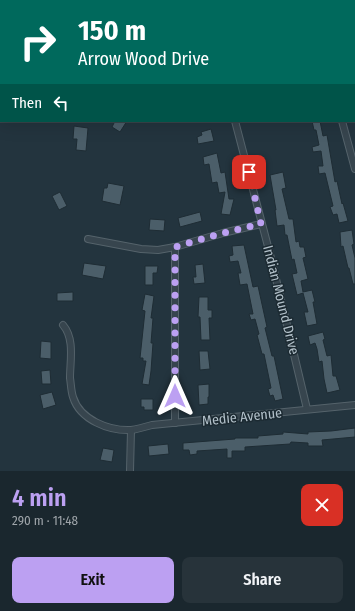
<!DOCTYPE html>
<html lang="en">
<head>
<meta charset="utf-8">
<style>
	:root { --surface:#1a272e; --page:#27333a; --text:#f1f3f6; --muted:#9fa5aa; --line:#38444a; --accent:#bca0f2 }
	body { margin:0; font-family:"Fira Sans Condensed",sans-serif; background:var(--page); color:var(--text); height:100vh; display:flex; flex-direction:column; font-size:15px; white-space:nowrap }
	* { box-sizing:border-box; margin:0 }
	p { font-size:13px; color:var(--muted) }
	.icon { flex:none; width:22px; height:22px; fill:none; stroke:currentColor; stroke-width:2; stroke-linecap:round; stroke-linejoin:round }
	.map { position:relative; height:471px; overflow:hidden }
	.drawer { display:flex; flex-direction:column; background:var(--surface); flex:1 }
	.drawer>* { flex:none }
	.banner { position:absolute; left:0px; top:0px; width:355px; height:122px; box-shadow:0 4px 16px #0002,0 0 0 1px var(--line); background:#00695c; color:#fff; overflow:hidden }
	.pin { position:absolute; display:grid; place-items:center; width:34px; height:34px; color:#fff; margin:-17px; border-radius:8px; box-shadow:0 2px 6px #0006 }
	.me { position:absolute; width:44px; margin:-22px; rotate:0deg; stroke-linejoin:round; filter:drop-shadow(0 0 3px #0008) }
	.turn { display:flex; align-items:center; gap:14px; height:84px; padding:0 12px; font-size:18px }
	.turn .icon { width:52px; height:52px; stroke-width:2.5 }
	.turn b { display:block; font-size:28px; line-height:34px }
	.then { display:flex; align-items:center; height:38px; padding:0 12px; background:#0003; gap:8px; font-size:15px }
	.round { display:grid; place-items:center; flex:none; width:42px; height:42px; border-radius:8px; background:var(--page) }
	.summary { display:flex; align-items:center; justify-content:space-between; height:68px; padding:0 12px }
	h1 { font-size:24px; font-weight:600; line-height:30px; color:var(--accent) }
	.action { display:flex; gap:8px; margin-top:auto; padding:8px 12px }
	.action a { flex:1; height:46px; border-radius:8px; background:var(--accent); color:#111; font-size:16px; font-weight:600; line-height:46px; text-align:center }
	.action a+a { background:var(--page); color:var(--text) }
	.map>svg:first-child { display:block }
	.building { fill:#4b5e69; stroke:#1e2c34 }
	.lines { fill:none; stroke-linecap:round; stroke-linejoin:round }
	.street-casing { stroke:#55636b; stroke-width:8 }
	.street { stroke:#37454e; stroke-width:6 }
	.route { stroke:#bca0f2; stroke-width:7; stroke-dasharray:0 12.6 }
	.labels { text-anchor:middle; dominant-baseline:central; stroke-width:3; stroke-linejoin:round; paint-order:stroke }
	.street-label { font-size:14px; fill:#b2c0c9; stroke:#1c2a32 }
</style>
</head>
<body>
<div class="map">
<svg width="355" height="471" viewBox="0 0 355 471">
	<rect width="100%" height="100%" fill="#23343e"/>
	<g class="building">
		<path d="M115 121H127L120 132 112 127Z"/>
		<path d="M312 121H320L323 136 327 135 335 182 337 181 342 204 343 203 348 221 339 223 337 214 333 215 330 207 333 206 325 173 319 174 318 166H323L321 151 313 152 312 147 319 145 316 130H314Z"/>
		<path d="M74 126 88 128 86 151 76 150 77 139H73Z"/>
		<path d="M211 129 214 141 198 144 197 137 202 135 201 132Z"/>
		<path d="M217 153 221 173 225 172 229 199H234L230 215 221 214 225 192 219 193 217 182 212 183 209 164 204 165 203 157Z"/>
		<path d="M283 172 286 188 282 189 289 219H293L296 242 299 241 300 247H304L306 257 303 258 308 279 301 281 303 292 312 290 315 302H313L317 324 307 326 304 312H308L303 293 297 295 292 274 297 273 294 259 292 260 287 235H285L284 225 277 226 275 210H276L270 175Z"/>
		<path d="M108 183 124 186 120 205 102 201 104 188H107Z"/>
		<path d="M60 192 67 206 59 210 52 196Z"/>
		<path d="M200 212 202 221 180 227 178 218Z"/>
		<path d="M150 219 165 220 164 231 149 230Z"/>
		<path d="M352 230 354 244 352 245 355 258V284H353L349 268H348L343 246 341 247 340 232Z"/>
		<path d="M244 245 253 287 258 286 267 327 265 328 272 356H274L283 399 275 401 273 395 270 396 268 389 271 388 264 354H262L257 335 259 334 255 319 251 320 249 314H253L247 284 240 285 238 273H241L238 261 230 262 229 256 233 255 232 246Z"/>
		<path d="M84 263 106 266 103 279 82 275Z"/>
		<path d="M203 264 205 283 194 284 193 277H196L195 265Z"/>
		<path d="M145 266H158L157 273H153V285H145Z"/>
		<path d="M73 292V301H57V293Z"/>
		<path d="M145 294 154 296 151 318H153L151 343H153L151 371 149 385 142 384 146 361H143V358H140L145 311 142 310Z"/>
		<path d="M199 297H208V310H212V318H209L210 340H201L200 317H198Z"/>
		<path d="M323 332 325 339 323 340 327 356 331 355 333 376H336L340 390 327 393 324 379 322 361 319 362 317 349 315 343 310 345 308 336Z"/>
		<path d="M41 341 51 342V359L40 358Z"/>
		<path d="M199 351H208L210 369 200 370Z"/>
		<path d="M50 370 51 384H42L41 371Z"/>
		<path d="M209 384V397H208V404L199 405 198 385Z"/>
		<path d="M52 392 56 405 43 409 40 395Z"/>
		<path d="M141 399H153V410H144V407H141Z"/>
		<path d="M355 428V437L322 440 323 446H308V443L291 442 290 444 245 447V451H232V458H227V449L197 451V454L190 455 189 450H183V443L235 439V438H258V436L283 434V432L308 434V432L331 431Z"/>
		<path d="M168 444 169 454 149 456 148 446Z"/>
		<path d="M103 448 114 450 112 462 100 460Z"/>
	</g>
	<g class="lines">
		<defs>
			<g id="street">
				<path d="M85 0V1"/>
				<path d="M311 0V1"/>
				<path d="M209 1V0"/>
				<path d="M354 62H355"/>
				<path d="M235 121 271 258 307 409"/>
				<path d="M342 121 355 169"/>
				<path d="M88 239 141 249 158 250 175 247 223 233 261 224"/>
				<path d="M175 247V423"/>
				<path d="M63 325C75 339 70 361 70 378 71 384 71 391 73 397 80 420 109 431 131 430 138 429 145 427 152 425L355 405"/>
				<path d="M130 471 131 430"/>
			</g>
		</defs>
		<use href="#street" class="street-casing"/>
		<use href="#street" class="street"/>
	</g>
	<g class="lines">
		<path class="route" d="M175 396V247L223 233 261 224 249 172"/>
	</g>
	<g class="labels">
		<g class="street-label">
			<text transform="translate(281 300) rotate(76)">Indian Mound Drive</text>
			<text transform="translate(242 417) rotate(-6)">Medie Avenue</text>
		</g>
	</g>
</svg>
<div class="pin" style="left:249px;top:172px;background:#d93025"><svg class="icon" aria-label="arrive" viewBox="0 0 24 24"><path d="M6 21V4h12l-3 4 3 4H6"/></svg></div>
<svg class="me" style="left:175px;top:396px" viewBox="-20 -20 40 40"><path d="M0-17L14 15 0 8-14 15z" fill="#bca0f2" stroke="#fff" stroke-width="4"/></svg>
<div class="banner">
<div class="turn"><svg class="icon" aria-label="right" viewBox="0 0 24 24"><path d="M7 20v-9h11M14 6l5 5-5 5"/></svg><div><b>150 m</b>Arrow Wood Drive</div></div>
<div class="then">Then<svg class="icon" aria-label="left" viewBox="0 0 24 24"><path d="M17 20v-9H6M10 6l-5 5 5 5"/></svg></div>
</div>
</div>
<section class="drawer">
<div class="summary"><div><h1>4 min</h1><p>290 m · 11:48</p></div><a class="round" style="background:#d93025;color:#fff"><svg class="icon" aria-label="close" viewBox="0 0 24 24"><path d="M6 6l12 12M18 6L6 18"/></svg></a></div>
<div class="action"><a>Exit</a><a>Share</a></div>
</section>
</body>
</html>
